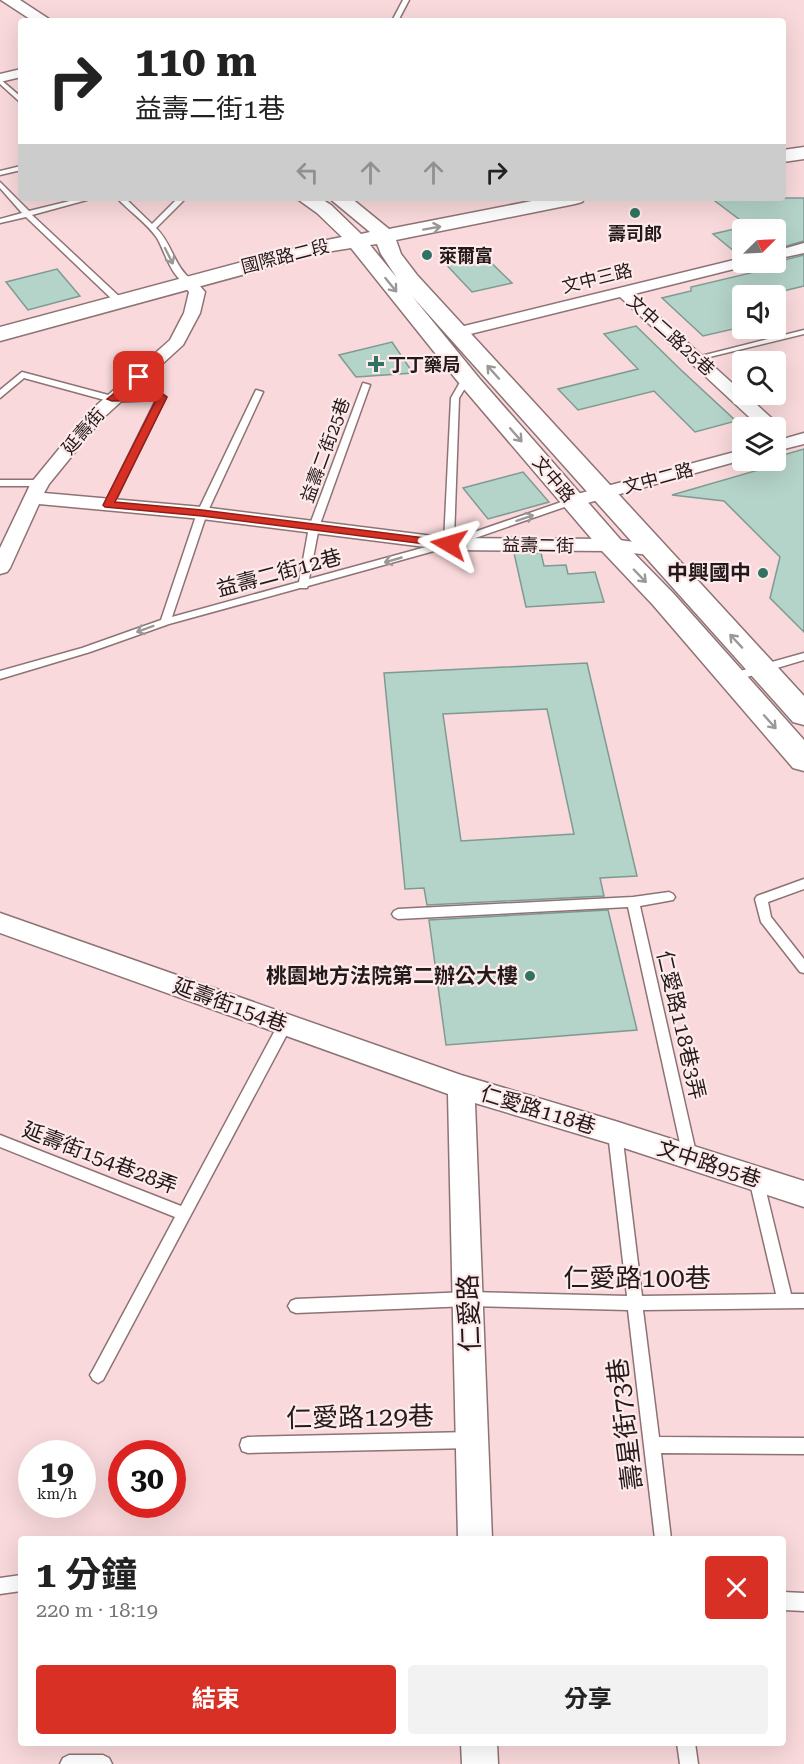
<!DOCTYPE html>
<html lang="zh-TW">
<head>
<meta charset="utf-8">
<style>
	:root { --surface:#fff; --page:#f2f2f2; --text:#222; --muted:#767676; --accent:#d93025 }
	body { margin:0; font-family:"Roboto Serif","Noto Sans TC",serif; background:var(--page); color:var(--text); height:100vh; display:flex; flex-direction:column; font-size:22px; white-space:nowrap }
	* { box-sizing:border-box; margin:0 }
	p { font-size:20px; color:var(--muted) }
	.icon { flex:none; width:33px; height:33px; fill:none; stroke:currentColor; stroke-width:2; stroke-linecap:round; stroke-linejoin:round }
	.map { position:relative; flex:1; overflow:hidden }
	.side { position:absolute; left:18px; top:1536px; width:768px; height:210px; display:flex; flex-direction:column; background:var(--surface); border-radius:6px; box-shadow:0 6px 24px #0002 }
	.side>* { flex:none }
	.top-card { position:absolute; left:18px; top:18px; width:768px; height:183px; border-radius:6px; box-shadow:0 6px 24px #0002; background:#fff; color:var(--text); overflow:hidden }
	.needle { width:39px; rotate:66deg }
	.fabs { position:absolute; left:732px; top:219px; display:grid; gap:12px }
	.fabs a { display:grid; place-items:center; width:54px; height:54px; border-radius:6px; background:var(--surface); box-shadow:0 6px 24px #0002; font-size:30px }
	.speed { position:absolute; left:18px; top:1440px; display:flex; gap:12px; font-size:30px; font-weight:700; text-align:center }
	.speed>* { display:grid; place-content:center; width:78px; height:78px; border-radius:50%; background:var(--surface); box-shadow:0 6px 24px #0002; line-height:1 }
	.speed small { font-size:15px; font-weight:400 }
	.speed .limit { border:9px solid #d22; background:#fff; color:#111 }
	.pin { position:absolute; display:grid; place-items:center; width:51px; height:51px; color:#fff; margin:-26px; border-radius:12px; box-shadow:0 3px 9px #0006 }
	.me { position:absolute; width:66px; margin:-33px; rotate:277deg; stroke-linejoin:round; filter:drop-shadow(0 0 4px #0008) }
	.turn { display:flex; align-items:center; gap:21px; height:126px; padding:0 18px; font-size:27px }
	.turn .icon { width:78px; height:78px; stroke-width:2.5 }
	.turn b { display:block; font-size:42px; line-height:51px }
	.lanes { display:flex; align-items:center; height:57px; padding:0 18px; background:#0003; justify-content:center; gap:30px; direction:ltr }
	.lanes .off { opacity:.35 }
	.round { display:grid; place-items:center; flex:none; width:63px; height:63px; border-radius:6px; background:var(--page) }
	.summary { display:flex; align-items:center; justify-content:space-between; height:102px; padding:0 18px }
	h1 { font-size:36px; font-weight:700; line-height:45px }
	.primary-button { display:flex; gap:12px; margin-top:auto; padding:12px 18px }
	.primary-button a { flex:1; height:69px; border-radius:6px; background:var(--accent); color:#fff; font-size:24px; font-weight:700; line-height:69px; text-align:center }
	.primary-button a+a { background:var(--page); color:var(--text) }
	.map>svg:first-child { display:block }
	.building { fill:#b4d3c9; stroke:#7e9b92; stroke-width:1.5; fill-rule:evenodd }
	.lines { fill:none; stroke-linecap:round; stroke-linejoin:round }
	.lane-casing { stroke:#8e7375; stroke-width:3 }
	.street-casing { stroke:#8e7375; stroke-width:3 }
	.secondary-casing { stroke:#8e7375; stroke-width:3 }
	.lane { fill:#fff; fill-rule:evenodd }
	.street { fill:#fff; fill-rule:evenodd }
	.secondary { fill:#fff; fill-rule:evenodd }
	.oneway { stroke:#9c9898 }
	.route { fill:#d93025; stroke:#8d1f18; stroke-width:1.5 }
	.poi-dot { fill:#317363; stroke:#fdeaeb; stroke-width:2 }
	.labels { text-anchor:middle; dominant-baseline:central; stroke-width:4.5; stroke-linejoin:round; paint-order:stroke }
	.far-poi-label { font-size:18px; font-weight:bold; fill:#24191a; stroke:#fdeaeb; text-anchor:start }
	.far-street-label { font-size:18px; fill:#24191a; stroke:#fdeaeb }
	.street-label { font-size:21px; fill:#24191a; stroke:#fdeaeb }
	.poi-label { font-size:21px; font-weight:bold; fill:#24191a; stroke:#fdeaeb; text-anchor:end }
	.near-street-label { font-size:26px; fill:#24191a; stroke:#fdeaeb }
</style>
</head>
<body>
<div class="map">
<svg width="804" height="1764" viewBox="0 0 804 1764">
	<rect width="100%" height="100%" fill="#f9d9db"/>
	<g class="building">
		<path d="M711 198H804V241L776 249V230H742V256H740L713 234 748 226Z"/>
		<path d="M477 249 512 283 472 292 439 257Z"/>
		<path d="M804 255V286L763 296H742V327L703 336 662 298 691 291V287L759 271 752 266 754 262H776Z"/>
		<path d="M57 269 80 296 28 310 6 282Z"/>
		<path d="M636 326 681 370 736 421 695 432 654 391 578 410 558 389 638 369 604 334Z"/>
		<path d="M392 342 413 373 356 377 339 355Z"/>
		<path d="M804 449V632L770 598 780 557 724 501 672 495 762 469 755 462 776 460V457Z"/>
		<path d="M523 472 549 502 488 519 463 488Z"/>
		<path d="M514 553H541L544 566 566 565 568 574 595 572 604 602 526 607Z"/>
		<path d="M587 663 637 876 600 878 604 896 427 905 424 888 405 889 384 673ZM547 709 574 834 461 841 443 714Z"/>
		<path d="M608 910 637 1030 446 1045 429 920Z"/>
	</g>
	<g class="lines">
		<defs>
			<g id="lane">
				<path d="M403 0H409L398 21H392Z"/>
				<path d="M0 79 21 97V103L0 84Z"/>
				<path d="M21 166V170L0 175V171Z"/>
				<path d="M0 182 29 211 82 198H94L32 215 122 299V303H116L26 217 0 223V219L22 213 0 188Z"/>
				<path d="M117 198H125L152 224 178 198H186L156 228C172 243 174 267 192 280V284C173 285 165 251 157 238 147 223 129 211 117 198Z"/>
				<path d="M804 330V334L697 360 693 358Z"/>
				<path d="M22 372 112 396 162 394 166 397 112 507H106L104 505 156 400 112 402 24 378 0 398V390Z"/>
				<path d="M468 381 475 383 465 388 459 398 454 539 570 499H576V503L452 546 308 586 307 588H300L169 624 90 652 0 679V671L82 648 161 620 197 513 256 390 263 392 207 513 172 617 299 582 309 527 363 383 370 385 319 527 309 579 444 542 451 398 459 384Z"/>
				<path d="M0 480H40L45 483 40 486H0Z"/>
				<path d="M804 653V660L730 682 725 678 726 675Z"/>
				<path d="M804 879V889L768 902 771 917 804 959V973L800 972 761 922 755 899 757 896Z"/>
				<path d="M669 892 673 894 675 897 673 900 640 906 697 1157 695 1161 690 1163 685 1161 683 1157 628 907 398 919 394 917 392 914 394 911 398 909 633 897Z"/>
				<path d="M285 1020 290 1021 292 1025 103 1380 98 1383 93 1380 90 1375 93 1370 175 1217 0 1147V1135L181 1206 280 1021Z"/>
				<path d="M615 1127 620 1129 622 1133 642 1296 776 1294 749 1179 751 1175 756 1173 761 1175 763 1179 791 1294H804V1308L643 1310 659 1437 804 1438V1454L661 1453 671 1539H655L628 1310 469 1306 296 1313 291 1311 288 1306 291 1301 296 1299 469 1292 627 1296 608 1133 610 1129Z"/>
				<path d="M471 1432 477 1434 479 1440 477 1446 471 1448 248 1453 242 1451 240 1445 242 1439 248 1437Z"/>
				<path d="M21 1575V1591L0 1594V1578Z"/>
				<path d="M783 1592 804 1593V1611L783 1610Z"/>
				<path d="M677 1743H695L698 1764H680Z"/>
				<path d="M69 1755H103L109 1758 112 1764H60L63 1758Z"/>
			</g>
			<g id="street">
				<path d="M21 69V77L0 82V74Z"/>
				<path d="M804 243V253L776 259V251Z"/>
				<path d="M742 258V262H752L750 265 634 294 742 392V394H745L778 424 781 428 778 432H776V428H761L620 297 458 337 450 332 452 329Z"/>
				<path d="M189 277 194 279 205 292 200 313 183 345 102 419 49 484 44 493 202 507 449 538 611 539 658 545 661 549 658 553 651 555 611 551 449 550 202 519 39 504 10 568 7 572 0 574V548L31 483 90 411 170 340 184 313 189 292 181 282Z"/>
				<path d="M804 433V444L776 451V441Z"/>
				<path d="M742 450V460L573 507 566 505 564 501 566 497Z"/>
				<path d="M0 913 461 1075 615 1121 804 1181V1207L615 1145 475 1103 492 1539H458L448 1094 0 933Z"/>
				<path d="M461 1743H497L498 1764H462Z"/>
			</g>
			<g id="secondary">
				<path d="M1 0H20L52 21H33Z"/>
				<path d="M804 147V159L783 162V150Z"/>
				<path d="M296 198H320L331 205 361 234 370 232 329 198H351L389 229 547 198H585L582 202 575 204 396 240 401 254 417 275 804 696V725L793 722 412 296 479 378 620 539 673 593 804 740V771L793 768 653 605 602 551 463 388 351 248 326 252 0 341V327L317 242 342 237 317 213ZM377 244 381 254 397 278 370 245Z"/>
			</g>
		</defs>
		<use href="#lane" class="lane-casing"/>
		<use href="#street" class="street-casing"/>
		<use href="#secondary" class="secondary-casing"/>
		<use href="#lane" class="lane"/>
		<use href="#street" class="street"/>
		<use href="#secondary" class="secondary"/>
	</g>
	<defs><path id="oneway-shaft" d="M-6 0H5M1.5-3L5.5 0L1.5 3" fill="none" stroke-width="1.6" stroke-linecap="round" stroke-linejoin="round" transform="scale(1.5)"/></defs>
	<g class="oneway">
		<use href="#oneway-shaft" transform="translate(432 228) rotate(-10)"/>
		<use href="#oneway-shaft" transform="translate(169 256) rotate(63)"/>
		<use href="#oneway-shaft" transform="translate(391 285) rotate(51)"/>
		<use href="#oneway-shaft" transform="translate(493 372) rotate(-132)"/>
		<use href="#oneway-shaft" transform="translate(516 435) rotate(49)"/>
		<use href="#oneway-shaft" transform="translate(525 518) rotate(-19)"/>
		<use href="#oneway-shaft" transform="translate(393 560) rotate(164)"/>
		<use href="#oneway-shaft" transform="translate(640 576) rotate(46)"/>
		<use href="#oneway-shaft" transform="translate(145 629) rotate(160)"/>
		<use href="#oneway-shaft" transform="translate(736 641) rotate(-133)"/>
		<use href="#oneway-shaft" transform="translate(770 722) rotate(48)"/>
	</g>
	<path class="route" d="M139 374 144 377 142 379 122 395 162 394 167 397 115 502 202 510 449 541 455 544 449 547 202 516 105 507 103 505 156 400 112 401 107 399Z"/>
	<g class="poi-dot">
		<circle cx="635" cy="213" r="6"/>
		<circle cx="427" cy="255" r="6"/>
		<path d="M373 355h6v6h6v6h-6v6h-6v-6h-6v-6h6z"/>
		<circle cx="763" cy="573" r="6"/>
		<circle cx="530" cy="976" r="6"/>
	</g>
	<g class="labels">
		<g class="far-poi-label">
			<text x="635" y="233" text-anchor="middle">壽司郎</text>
			<text x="439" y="255">萊爾富</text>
			<text x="388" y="364">丁丁藥局</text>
		</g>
		<g class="far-street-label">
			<text transform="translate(285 256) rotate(-14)">國際路二段</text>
			<text transform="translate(597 278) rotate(-14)">文中三路</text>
			<text transform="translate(671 335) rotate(42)">文中二路25巷</text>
			<text transform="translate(83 431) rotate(-49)">延壽街</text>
			<text transform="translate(325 450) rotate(-70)">益壽二街25巷</text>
			<text transform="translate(658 478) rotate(-15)">文中二路</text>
			<text transform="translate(554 479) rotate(50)">文中路</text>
			<text transform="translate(538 545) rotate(1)">益壽二街</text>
		</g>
		<g class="street-label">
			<text transform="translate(279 573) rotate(-15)">益壽二街12巷</text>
			<text transform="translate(230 1005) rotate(20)">延壽街154巷</text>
			<text transform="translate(681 1025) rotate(77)">仁愛路118巷3弄</text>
			<text transform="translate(538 1110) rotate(17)">仁愛路118巷</text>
			<text transform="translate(100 1158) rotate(21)">延壽街154巷28弄</text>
			<text transform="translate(709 1164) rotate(18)">文中路95巷</text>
		</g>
		<g class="poi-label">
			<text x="751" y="573">中興國中</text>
			<text x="518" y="976">桃園地方法院第二辦公大樓</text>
		</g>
		<g class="near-street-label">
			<text x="637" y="1278">仁愛路100巷</text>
			<text transform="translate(469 1313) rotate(-92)">仁愛路</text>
			<text transform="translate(360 1417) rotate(-1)">仁愛路129巷</text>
			<text transform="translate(625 1424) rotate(-97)">壽星街73巷</text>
		</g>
	</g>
</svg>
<div class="fabs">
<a><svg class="needle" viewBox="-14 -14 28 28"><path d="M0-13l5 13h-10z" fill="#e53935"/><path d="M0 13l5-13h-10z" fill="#767676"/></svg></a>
<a><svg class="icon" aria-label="sound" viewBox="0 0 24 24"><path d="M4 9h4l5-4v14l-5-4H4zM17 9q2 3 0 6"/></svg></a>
<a><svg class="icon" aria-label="search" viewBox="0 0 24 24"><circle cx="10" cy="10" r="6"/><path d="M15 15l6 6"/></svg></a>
<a><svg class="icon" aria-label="layers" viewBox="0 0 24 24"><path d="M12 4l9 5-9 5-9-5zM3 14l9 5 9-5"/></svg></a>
</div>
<div class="speed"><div>19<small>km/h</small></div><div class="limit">30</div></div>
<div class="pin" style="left:139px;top:377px;background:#d93025"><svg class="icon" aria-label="arrive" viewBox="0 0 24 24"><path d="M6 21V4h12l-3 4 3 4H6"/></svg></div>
<svg class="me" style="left:449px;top:544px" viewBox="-20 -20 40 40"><path d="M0-17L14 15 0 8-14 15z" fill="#d93025" stroke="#fff" stroke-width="4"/></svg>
<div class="top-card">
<div class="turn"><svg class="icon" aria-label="right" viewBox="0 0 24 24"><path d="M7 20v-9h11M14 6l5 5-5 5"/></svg><div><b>110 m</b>益壽二街1巷</div></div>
<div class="lanes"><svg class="icon off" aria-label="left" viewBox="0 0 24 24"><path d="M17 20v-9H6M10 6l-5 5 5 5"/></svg><svg class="icon off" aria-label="ahead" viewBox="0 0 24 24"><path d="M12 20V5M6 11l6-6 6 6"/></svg><svg class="icon off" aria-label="ahead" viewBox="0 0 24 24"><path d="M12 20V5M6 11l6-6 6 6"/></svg><svg class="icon" aria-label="right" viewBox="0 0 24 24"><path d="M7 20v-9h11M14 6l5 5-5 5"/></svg></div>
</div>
<section class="side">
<div class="summary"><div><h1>1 分鐘</h1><p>220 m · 18:19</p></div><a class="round" style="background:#d93025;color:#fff"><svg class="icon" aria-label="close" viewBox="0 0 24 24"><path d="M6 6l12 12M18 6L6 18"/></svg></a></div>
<div class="primary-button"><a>結束</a><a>分享</a></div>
</section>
</div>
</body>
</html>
